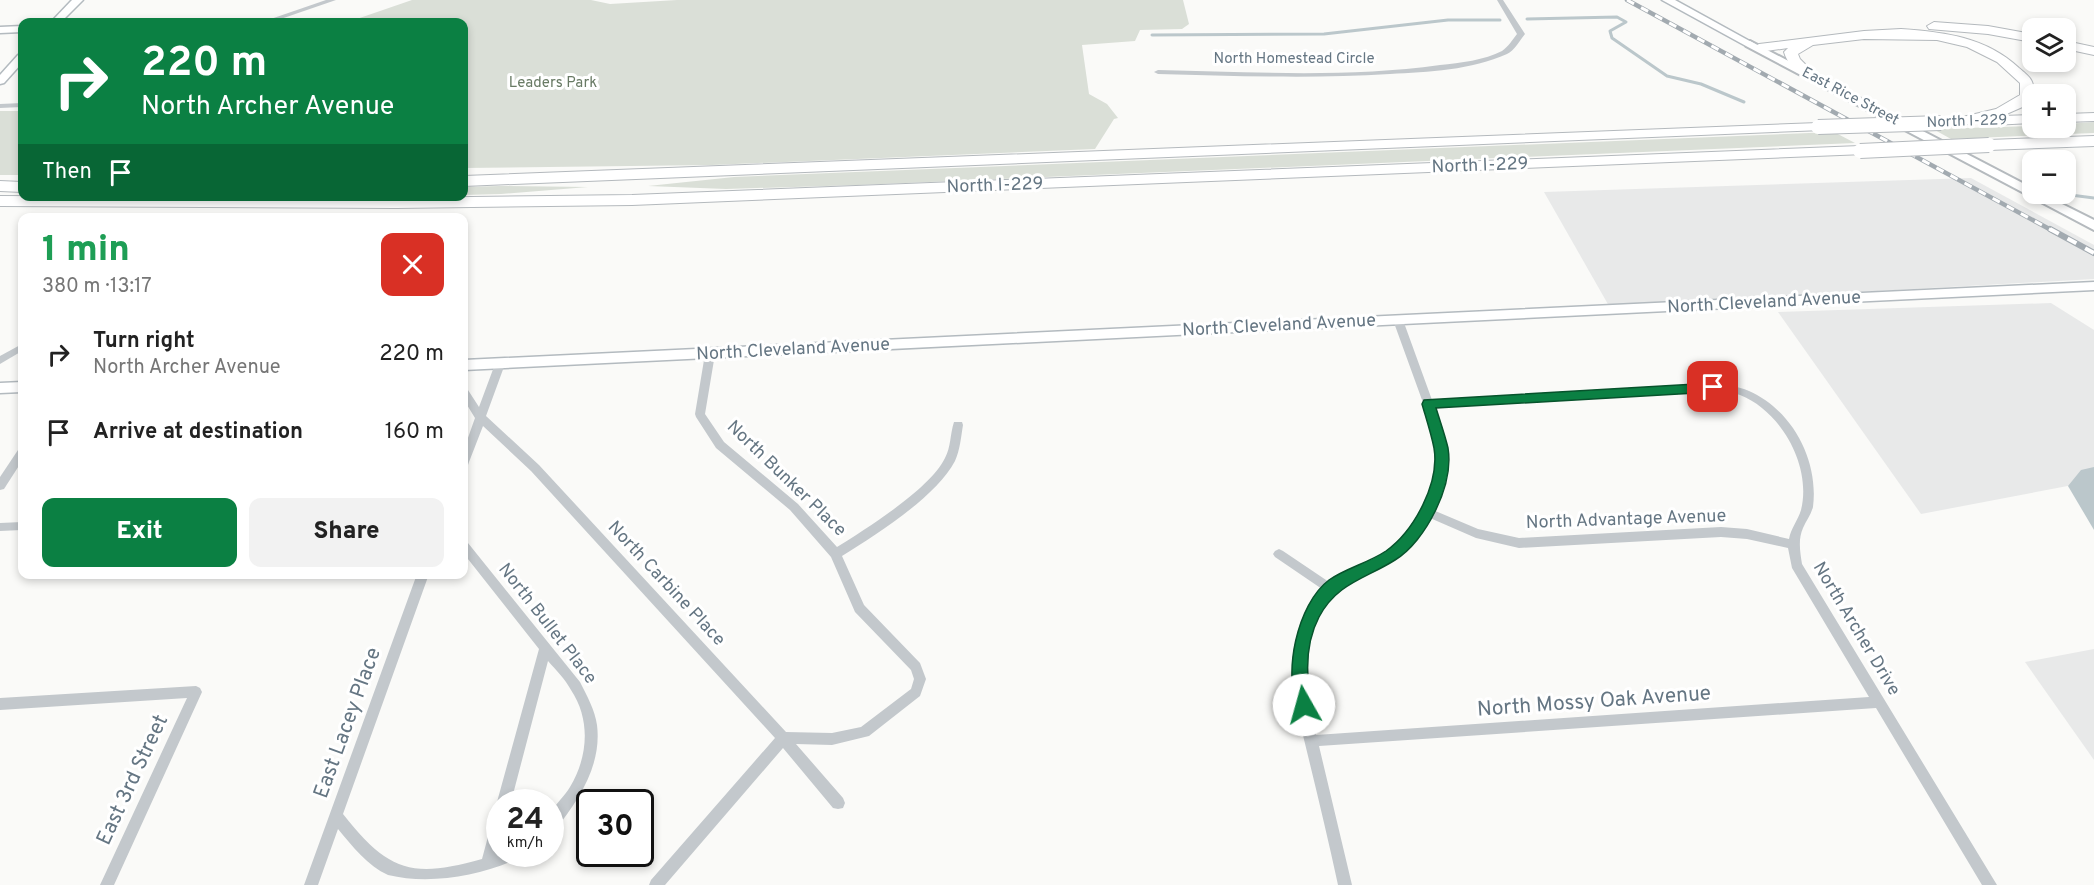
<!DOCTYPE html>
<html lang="en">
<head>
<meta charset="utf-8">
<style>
	:root { --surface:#fff; --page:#f2f2f2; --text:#222; --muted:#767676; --accent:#0b8043 }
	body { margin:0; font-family:Overpass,sans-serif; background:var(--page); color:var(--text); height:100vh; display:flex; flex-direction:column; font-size:22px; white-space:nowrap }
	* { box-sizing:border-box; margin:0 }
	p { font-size:20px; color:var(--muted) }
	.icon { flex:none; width:33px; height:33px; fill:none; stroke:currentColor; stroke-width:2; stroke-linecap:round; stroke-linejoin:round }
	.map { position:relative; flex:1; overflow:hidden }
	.panel { position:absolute; left:18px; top:213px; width:450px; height:366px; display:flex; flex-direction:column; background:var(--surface); border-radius:12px; box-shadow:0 3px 9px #0003 }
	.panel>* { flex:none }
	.guide { position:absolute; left:18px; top:18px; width:450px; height:183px; border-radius:12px; box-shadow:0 3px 9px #0003; background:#0b8043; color:#fff; overflow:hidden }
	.fabs { position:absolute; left:2022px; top:18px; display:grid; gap:12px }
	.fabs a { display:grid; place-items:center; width:54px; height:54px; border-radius:12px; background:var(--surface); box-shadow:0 3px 9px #0003; font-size:30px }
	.speed { position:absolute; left:486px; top:789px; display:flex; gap:12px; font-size:30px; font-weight:700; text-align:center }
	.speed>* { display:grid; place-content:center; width:78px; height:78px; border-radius:50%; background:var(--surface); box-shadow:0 3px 9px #0003; line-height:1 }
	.speed small { font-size:15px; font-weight:400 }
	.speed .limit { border:3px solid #111; border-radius:9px; background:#fff; color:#111 }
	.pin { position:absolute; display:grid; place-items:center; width:51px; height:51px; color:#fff; margin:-26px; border-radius:12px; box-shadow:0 3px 9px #0006 }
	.me { position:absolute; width:66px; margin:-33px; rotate:353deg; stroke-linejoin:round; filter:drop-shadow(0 0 4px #0008) }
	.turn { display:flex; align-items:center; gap:21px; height:126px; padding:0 24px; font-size:27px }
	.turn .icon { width:78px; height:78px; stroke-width:2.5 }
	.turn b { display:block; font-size:42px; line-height:51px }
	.then { display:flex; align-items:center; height:57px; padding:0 24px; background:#0003; gap:12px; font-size:22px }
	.round { display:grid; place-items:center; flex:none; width:63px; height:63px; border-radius:12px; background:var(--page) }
	.summary { display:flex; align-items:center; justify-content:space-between; height:102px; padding:0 24px }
	h1 { font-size:36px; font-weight:800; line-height:45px; color:#1e9e55 }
	.button { display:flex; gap:12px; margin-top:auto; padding:12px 24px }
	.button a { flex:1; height:69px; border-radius:12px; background:var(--accent); color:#fff; font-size:24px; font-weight:800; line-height:69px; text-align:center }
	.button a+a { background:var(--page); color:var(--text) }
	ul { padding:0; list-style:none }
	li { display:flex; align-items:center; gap:18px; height:78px; padding:0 24px }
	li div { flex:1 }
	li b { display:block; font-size:22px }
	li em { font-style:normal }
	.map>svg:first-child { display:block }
	.built { fill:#e8e9e9 }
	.green { fill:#dadfd7 }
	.water { fill:#bbc7cb }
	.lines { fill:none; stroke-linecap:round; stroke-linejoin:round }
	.stream { stroke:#bbc7cb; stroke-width:3 }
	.secondary-casing { stroke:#b3babf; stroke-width:3 }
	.primary-casing { stroke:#b5babe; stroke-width:4 }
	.highway-casing { stroke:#b4b9bd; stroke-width:2 }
	.street { fill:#c3c8cc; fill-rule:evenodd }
	.secondary { fill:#fff; fill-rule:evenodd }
	.primary { fill:#fff; fill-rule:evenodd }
	.highway { fill:#fff; fill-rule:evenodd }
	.rail-far1-casing { stroke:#a2aab0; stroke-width:4.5 }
	.rail-casing { stroke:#a2aab0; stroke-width:6 }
	.rail-far1 { stroke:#fff; stroke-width:3; stroke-dasharray:8; stroke-linecap:butt }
	.rail { stroke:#fff; stroke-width:4; stroke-dasharray:10; stroke-linecap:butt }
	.highway-bridge-casing { stroke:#b4b9bd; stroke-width:16; stroke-linecap:butt }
	.highway-bridge { stroke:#fff; stroke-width:14 }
	.route { fill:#0b8043; stroke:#07532c; stroke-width:1.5 }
	.labels { text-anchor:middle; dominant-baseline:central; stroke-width:6; stroke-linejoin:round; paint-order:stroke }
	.far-street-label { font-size:15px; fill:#657683; stroke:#fff }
	.far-park-label { font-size:15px; fill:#687a64; stroke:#fff }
	.street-label { font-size:18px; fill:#657683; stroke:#fff }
	.near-street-label { font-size:21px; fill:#657683; stroke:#fff }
</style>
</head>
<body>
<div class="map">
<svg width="2094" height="885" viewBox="0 0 2094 885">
	<rect width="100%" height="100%" fill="#fafaf8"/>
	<g class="built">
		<path d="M1971 178 2094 245V279L1609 306 1544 192Z"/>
		<path d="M2051 303 2094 330V481L1921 514 1778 312Z"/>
		<path d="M2094 649V760L2025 662Z"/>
	</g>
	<g class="green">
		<path d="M412 0H591L610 4 677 0H1183L1189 24 1182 29 1140 30 1135 41 1082 45 1089 94 1107 104 1118 118 1114 119 1095 149 712 165 464 168V22H348Z"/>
		<rect x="0" y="111" width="22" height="64"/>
		<path d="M2094 122V133L1951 139 1933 129 2032 126 2066 128V124Z"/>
		<path d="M1834 132 1855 143 858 185 726 189 648 186 734 177Z"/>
		<path d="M499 186 588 187 501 194 464 195V187Z"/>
	</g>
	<path class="water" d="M2094 467V530L2068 486 2081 470Z"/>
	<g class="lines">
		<g class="stream">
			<path d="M1527 19 1617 17 1626 22 1610 31 1612 38 1667 76 1701 84 1744 102"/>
			<path d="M1152 35 1324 34 1448 20H1500"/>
			<path d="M2063 194 2094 198"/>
		</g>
		<defs>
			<g id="secondary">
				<path d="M72 0H83L61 22H51Z"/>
				<path d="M1662 0H1675L1755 44 1746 46Z"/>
				<path d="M22 26V32L0 33V27Z"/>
				<path d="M22 54V63L4 83 0 84V75L18 55Z"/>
				<path d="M2094 282V290L464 370V360Z"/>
				<path d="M22 382V392L0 393V383Z"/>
			</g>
			<path id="primary" d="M1750 41 2032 188V194H2042L2094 220V230L1746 46V42Z"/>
			<g id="highway">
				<path d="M1934 22 1988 26 2032 34V42L1988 34 1929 29 1927 26Z"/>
				<path d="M1901 29C1944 32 1986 37 2019 68 2030 77 2034 80 2034 94L2027 105 2002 116 2032 115V123L1992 125 1987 124 1985 120 1955 127 1950 126 1948 123 1950 120 1996 109 2020 95V83L1997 62 1967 47 1937 40 1864 39 1813 45 1798 54 1800 59 1815 74 1808 78C1797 75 1787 63 1784 52L1788 48 1759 52 1752 48 1759 44 1864 31Z"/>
				<path d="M2066 41 2094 47V55L2066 49Z"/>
				<path d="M2094 113V121L2066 122V114Z"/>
				<path d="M1818 123 1823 124 1825 127 1823 130 464 186V176Z"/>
				<path d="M2094 136V146L1989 150 1981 145 1989 140Z"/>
				<path d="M1860 146 1868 151 1865 154 632 205 396 208 0 206V196L396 198 632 195Z"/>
				<path d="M0 181 22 182V192L0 191Z"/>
			</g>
		</defs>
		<use href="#secondary" class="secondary-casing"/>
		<use href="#primary" class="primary-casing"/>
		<use href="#highway" class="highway-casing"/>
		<g class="street">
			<path d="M326 0H336L272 22H262Z"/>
			<path d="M1497 0H1503L1525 34C1520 40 1514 51 1507 54 1472 70 1428 72 1390 74 1313 79 1236 76 1158 74L1154 72 1158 70C1252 72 1347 78 1440 65 1460 63 1485 60 1502 51 1508 47 1513 39 1517 34Z"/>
			<path d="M22 103V107L0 108V104Z"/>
			<path d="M1398 317 1403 320 1432 400 1713 383C1725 385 1738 386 1749 391 1792 410 1819 460 1813 507 1811 515 1806 521 1803 528 1798 539 1800 552 1802 564L1997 885H1982L1876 708 1319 746 1352 885H1338C1329 843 1319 801 1309 760 1301 726 1290 690 1293 656 1295 632 1307 607 1322 589L1275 557 1273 554 1275 551 1279 549 1283 551 1329 582 1381 555 1401 539 1421 513 1432 484 1435 450 1434 433 1393 320ZM1713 391C1722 392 1732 392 1740 395 1781 411 1812 466 1801 510 1798 520 1791 528 1789 539L1747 529 1721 527 1519 538 1478 529 1433 510C1444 487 1449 460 1444 435 1443 425 1438 416 1435 407ZM1430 518 1476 538 1519 548 1721 537 1747 539 1788 548 1792 568 1869 697 1316 735C1306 692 1297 650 1320 610 1326 601 1332 592 1341 586 1352 579 1366 574 1378 568 1401 557 1416 539 1430 518Z"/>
			<path d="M22 344V351L0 364V356Z"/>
			<path d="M710 351 715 354 705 414 724 442 798 504 837 547C866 529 930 489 945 458 951 447 950 434 954 422H962L963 425C961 437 960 450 955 461 936 497 877 534 842 556L864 605 920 663 926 679 920 696 869 736 832 745 796 744 843 798 845 803 843 808 838 809 833 808 783 748 665 885H649L651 880 775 738 531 471 483 426 469 462 468 465 464 466V449L475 418 464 400V389L468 390 479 407 495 364 500 360 503 362 505 364 486 416 539 465 786 732 832 733 861 727 911 689 914 679 911 670 855 612 831 557 790 510 716 448 696 417 695 414 705 354Z"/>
			<path d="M22 449V461L4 489 0 490V477L18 450Z"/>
			<path d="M22 522V530L0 531V523Z"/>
			<path d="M464 541 468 543 580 682C587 696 595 710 597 725 602 765 579 800 555 830L550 831C550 826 549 818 551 813 555 804 565 796 570 787 588 757 591 720 571 690 565 679 556 670 548 661L511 802H500L499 807 497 802 539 649 464 554Z"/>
			<path d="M417 574H429L343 814C388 871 411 879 482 859L493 818 495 813 500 812V845L497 854H519L517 859C480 876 429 885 388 875 368 866 352 846 338 829L318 885H304Z"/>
			<path d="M196 686 200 688 202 692 114 885H100L187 698 0 710V698Z"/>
		</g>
		<use href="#secondary" class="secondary"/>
		<use href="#primary" class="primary"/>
		<use href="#highway" class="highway"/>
		<defs>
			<path id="rail-far1" d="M1627 0 2053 231"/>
			<path id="rail" d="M2050 229 2094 253"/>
		</defs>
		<use href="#rail-far1" class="rail-far1-casing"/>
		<use href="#rail" class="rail-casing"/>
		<use href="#rail-far1" class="rail-far1"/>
		<use href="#rail" class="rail"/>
		<defs>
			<g id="highway-bridge">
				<path d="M1818 127 1941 123"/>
				<path d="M1860 151 1989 145"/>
			</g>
		</defs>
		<use href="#highway-bridge" class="highway-bridge-casing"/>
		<use href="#highway-bridge" class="highway-bridge"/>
	</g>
	<path class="route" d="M1713 383 1720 387 1713 392 1436 408C1440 421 1445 435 1448 448 1454 485 1426 541 1395 560 1365 579 1337 583 1319 617 1308 638 1306 665 1309 689 1310 697 1314 703 1310 711L1304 713 1299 711C1282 675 1297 604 1329 580 1346 568 1368 563 1386 551 1414 531 1440 483 1434 448 1431 433 1426 418 1422 404L1424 400Z"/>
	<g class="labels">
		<g class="far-street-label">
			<text x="1294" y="59">North Homestead Circle</text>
			<text transform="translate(1850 97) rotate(28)">East Rice Street</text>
			<text transform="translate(1967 122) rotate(-2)">North I-229</text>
		</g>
		<g class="far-park-label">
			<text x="553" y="83">Leaders Park</text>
		</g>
		<g class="street-label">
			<text transform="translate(1480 166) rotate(-2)">North I-229</text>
			<text transform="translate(995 186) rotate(-2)">North I-229</text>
			<text transform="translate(1764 303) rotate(-3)">North Cleveland Avenue</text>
			<text transform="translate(1279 326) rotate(-3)">North Cleveland Avenue</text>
			<text transform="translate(793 350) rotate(-3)">North Cleveland Avenue</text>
			<text transform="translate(786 479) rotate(44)">North Bunker Place</text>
			<text transform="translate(1626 520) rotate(-2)">North Advantage Avenue</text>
			<text transform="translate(666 584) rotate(47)">North Carbine Place</text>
			<text transform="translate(547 624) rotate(52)">North Bullet Place</text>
			<text transform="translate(1856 629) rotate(59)">North Archer Drive</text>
		</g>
		<g class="near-street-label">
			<text transform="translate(1594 702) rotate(-4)">North Mossy Oak Avenue</text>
			<text transform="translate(348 723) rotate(-70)">East Lacey Place</text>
			<text transform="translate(133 780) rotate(-65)">East 3rd Street</text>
		</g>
	</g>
</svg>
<div class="fabs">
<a><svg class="icon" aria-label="layers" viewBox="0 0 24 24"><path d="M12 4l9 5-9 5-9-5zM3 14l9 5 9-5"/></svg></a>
<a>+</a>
<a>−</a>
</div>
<div class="speed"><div>24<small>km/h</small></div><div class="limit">30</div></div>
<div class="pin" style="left:1713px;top:387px;background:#d93025"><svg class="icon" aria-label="arrive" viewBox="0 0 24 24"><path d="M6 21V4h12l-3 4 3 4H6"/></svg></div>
<svg class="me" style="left:1304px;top:705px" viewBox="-20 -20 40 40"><circle r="19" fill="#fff"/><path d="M0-13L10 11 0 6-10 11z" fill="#0b8043"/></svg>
<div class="guide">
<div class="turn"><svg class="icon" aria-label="right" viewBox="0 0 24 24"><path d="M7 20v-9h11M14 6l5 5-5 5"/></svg><div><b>220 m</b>North Archer Avenue</div></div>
<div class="then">Then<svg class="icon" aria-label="arrive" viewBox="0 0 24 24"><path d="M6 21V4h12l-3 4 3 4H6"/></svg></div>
</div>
<section class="panel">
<div class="summary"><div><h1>1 min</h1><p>380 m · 13:17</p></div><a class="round" style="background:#d93025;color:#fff"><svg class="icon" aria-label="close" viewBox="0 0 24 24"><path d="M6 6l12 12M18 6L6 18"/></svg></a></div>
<ul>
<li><svg class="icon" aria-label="right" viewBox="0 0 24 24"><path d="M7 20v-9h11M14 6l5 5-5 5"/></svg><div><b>Turn right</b><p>North Archer Avenue</p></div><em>220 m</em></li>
<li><svg class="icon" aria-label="arrive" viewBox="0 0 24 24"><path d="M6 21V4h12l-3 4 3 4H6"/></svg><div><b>Arrive at destination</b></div><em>160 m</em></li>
</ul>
<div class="button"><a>Exit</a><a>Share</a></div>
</section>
</div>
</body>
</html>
